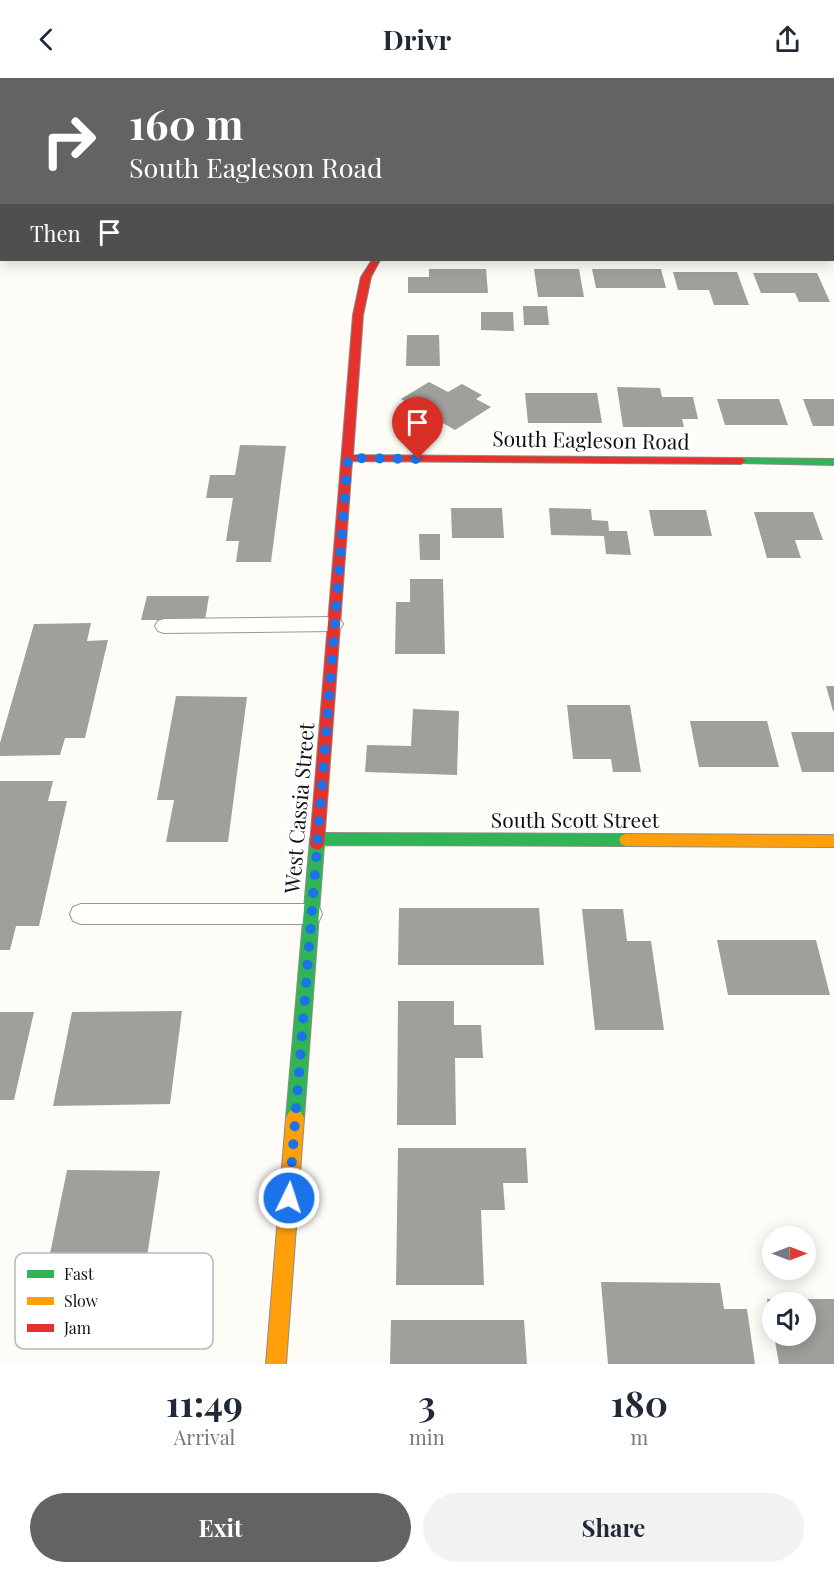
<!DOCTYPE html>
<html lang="en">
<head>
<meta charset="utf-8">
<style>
	:root { --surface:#fff; --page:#f2f2f3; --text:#1f2937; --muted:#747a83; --accent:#646362 }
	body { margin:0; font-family:"Playfair Display",serif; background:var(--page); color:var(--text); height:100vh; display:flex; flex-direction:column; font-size:22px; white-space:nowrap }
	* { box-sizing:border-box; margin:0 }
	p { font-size:20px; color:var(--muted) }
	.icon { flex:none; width:33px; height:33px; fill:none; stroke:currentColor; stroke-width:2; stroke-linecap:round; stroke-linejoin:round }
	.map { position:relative; height:1286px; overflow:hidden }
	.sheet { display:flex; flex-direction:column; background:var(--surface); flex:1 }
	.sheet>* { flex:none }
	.hud { position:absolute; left:0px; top:0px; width:834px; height:183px; box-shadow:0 3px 15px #0003; background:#646362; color:#fff; overflow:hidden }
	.needle { width:39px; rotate:90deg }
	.tools { position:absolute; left:762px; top:1148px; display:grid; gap:12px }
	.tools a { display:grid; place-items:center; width:54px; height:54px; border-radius:50%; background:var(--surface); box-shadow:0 3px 15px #0003; font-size:30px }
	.pin { position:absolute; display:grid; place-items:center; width:51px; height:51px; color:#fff; margin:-62px -26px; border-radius:50% 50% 50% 0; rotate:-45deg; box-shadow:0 0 6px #0007 }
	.pin .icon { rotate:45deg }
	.me { position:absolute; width:66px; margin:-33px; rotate:4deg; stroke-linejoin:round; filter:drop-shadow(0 0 4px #0008) }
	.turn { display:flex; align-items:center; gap:21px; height:126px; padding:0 30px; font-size:27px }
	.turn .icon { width:78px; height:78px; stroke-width:2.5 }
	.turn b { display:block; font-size:42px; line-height:51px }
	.then { display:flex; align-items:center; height:57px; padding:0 30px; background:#0003; gap:12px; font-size:22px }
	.eta { display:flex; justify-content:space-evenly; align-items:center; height:102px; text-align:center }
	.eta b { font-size:36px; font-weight:700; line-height:42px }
	.primary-button { display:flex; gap:12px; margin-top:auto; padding:12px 30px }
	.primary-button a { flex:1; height:69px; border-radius:36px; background:var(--accent); color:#fff; font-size:24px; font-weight:700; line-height:69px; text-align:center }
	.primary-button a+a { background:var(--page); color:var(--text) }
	header { display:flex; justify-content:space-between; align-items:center; height:78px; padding:0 30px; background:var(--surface); font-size:27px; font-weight:700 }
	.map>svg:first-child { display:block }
	.building { fill:#a19f9c }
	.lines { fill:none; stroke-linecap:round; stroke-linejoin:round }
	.lane-casing { stroke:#979795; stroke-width:2 }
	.street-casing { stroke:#979795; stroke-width:2 }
	.fast-casing { stroke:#8e8d8b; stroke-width:2 }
	.slow-casing { stroke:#8e8d8b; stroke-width:2 }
	.jam-casing { stroke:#8e8d8b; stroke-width:2 }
	.lane { fill:#fffffe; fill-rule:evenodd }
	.street { fill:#fffffe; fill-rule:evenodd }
	.fast { fill:#30b455; fill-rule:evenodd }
	.slow { fill:#ff9f0a; fill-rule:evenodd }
	.jam { fill:#e5322d; fill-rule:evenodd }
	.route { stroke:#1a73e8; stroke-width:10; stroke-dasharray:0 18 }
	.labels { text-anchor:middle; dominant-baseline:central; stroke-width:6; stroke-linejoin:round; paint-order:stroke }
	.street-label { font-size:21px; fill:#111; stroke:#fff }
	.key { fill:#fff; stroke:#b8b8b8; stroke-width:1.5 }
	.key-label { font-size:16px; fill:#111 }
</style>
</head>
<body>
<header><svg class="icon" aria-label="back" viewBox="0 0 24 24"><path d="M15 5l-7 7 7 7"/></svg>Drivr<svg class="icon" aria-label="share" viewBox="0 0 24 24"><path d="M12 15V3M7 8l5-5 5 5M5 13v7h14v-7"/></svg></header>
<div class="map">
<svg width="834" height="1286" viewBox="0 0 834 1286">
	<rect width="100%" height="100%" fill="#fdfcf7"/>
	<g class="building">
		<path d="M429 191H486L488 215H408V199H429Z"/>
		<path d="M534 191H579L584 219H538Z"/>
		<path d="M592 191H661L666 210H596Z"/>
		<path d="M673 194H737L749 227H714L709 212H678Z"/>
		<path d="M753 195H817L830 224H799L795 215H761Z"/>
		<path d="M523 228H547L549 247H524Z"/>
		<path d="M481 234H513L514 253 481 252Z"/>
		<path d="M407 257H439L440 288H406Z"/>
		<path d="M429 304 448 314 462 306 482 317 476 321 491 329 455 352 401 321Z"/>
		<path d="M617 309 660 310 662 319H693L698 341H682L684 349H623Z"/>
		<path d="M525 315H597L602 345H528Z"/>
		<path d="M717 321H779L788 347H725Z"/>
		<path d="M803 321H834V348H813Z"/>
		<path d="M240 367 286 368 271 484H236L239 463H226L233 420H206L210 397H235Z"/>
		<path d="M451 430H502L504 460H452Z"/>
		<path d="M549 430 591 431 592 442 608 443 609 453H627L631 477 606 476 604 458 551 457Z"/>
		<path d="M649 432H706L712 458H654Z"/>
		<path d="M754 434H813L823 462H795L801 480H767Z"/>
		<path d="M419 456H440V482H420Z"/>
		<path d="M410 501H443L445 576H395L396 524H410Z"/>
		<path d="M147 518H209L205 542H141Z"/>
		<path d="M91 545 87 563 108 562 85 660H65L60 677 0 678V665L34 546Z"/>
		<path d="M826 608H834V633H833Z"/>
		<path d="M176 618 247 619 228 764H166L174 722H157Z"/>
		<path d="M567 627H630L641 694H613L611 681H573Z"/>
		<path d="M413 631 459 633 457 697 365 694 367 667 411 668Z"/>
		<path d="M690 643H767L779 689H699Z"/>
		<path d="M791 654H834V694H802Z"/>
		<path d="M0 703H53L48 723H67L39 848H16L10 872H0Z"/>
		<path d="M399 830H539L544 887H398Z"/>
		<path d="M582 831H623L627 863H651L664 952H595Z"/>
		<path d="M717 862H816L830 917H728Z"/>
		<path d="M398 923H454V947H481L483 980H455L456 1047H397Z"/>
		<path d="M182 933 170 1026 53 1028 72 934Z"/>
		<path d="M0 934H34L14 1022H0Z"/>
		<path d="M398 1070H526L528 1105H503L505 1132H481L484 1207H396Z"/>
		<path d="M67 1092 160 1093 140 1225H40Z"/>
		<path d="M601 1204 720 1205 724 1231H747L755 1286H608Z"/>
		<path d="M767 1221H834V1286H779L774 1257H806V1224H772L771 1244Z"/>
		<path d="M391 1242H524L527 1286H390Z"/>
	</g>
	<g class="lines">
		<defs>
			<g id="lane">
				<path d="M10 0H20L9 2Z"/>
				<path d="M259 0H269L258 2Z"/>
				<rect x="783" y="0" width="10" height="2"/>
				<rect x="832" y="56" width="2" height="6"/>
				<rect x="0" y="123" width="2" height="8"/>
				<path d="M334 539 340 541 343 546 340 551 334 553 164 555 158 553 155 548 158 543 164 541Z"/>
				<path d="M81 826H311L319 829 322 836 319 843 311 846H81L73 843 70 836 73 829Z"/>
			</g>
			<rect id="street" x="832" y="161" width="2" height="12"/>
			<g id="fast">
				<path d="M0 1 5 2H2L0 5Z"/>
				<path d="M829 1H834V5L832 2Z"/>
				<path d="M741 380 834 381V387L737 385V381Z"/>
				<path d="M317 755 626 756 631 758 633 762 631 766 626 768 324 767 304 1040 301 1046 295 1049 289 1046 286 1040 310 761 312 757Z"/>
			</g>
			<g id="slow">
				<rect x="652" y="0" width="8" height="2"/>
				<path d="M626 756 834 757V769L626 768 621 766 619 762 621 758Z"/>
				<path d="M295 1031 301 1034 304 1040 286 1286H266L286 1040 289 1034Z"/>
			</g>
			<path id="jam" d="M372 182H380L371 199 363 237 353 377 741 380 746 383 741 386 352 383 324 766 322 770 317 772 312 770 310 766 353 237 361 199Z"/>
		</defs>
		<use href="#lane" class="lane-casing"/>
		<use href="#street" class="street-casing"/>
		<use href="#fast" class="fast-casing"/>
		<use href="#slow" class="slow-casing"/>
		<use href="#jam" class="jam-casing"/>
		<use href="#lane" class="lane"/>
		<use href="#street" class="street"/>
		<use href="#fast" class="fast"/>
		<use href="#slow" class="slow"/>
		<use href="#jam" class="jam"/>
	</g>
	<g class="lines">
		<path class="route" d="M289 1120 348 380 418 381"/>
	</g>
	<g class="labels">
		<g class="street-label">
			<text transform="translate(591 361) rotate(1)">South Eagleson Road</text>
			<text transform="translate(298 730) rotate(-85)">West Cassia Street</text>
			<text x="575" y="741">South Scott Street</text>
		</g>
	</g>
	<rect x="15" y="1175" width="198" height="96" rx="9" class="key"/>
	<rect x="27" y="1192" width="27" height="8" fill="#30b455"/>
	<rect x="27" y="1219" width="27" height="8" fill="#ff9f0a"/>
	<rect x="27" y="1246" width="27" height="8" fill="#e5322d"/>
	<g class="key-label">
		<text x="64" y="1202">Fast</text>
		<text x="64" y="1229">Slow</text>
		<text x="64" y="1256">Jam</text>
	</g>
</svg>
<div class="tools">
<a><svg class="needle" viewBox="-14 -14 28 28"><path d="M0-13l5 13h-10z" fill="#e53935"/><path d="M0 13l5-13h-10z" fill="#747a83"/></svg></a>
<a><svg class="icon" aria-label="sound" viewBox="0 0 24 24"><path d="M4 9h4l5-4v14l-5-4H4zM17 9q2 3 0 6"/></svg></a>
</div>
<div class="pin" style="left:418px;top:381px;background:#d93025"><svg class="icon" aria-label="arrive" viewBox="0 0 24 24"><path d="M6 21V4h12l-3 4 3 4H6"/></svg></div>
<svg class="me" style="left:289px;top:1120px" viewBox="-20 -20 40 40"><circle r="17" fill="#1a73e8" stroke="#fff" stroke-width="3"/><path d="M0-11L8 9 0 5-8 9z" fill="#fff"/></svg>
<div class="hud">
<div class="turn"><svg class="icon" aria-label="right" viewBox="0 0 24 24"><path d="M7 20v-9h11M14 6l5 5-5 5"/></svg><div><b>160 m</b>South Eagleson Road</div></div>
<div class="then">Then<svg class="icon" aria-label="arrive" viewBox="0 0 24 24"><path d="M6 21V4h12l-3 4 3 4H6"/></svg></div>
</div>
</div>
<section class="sheet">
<div class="eta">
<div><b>11:49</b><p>Arrival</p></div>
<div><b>3</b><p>min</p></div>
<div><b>180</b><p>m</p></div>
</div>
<div class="primary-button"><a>Exit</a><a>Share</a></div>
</section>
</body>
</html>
